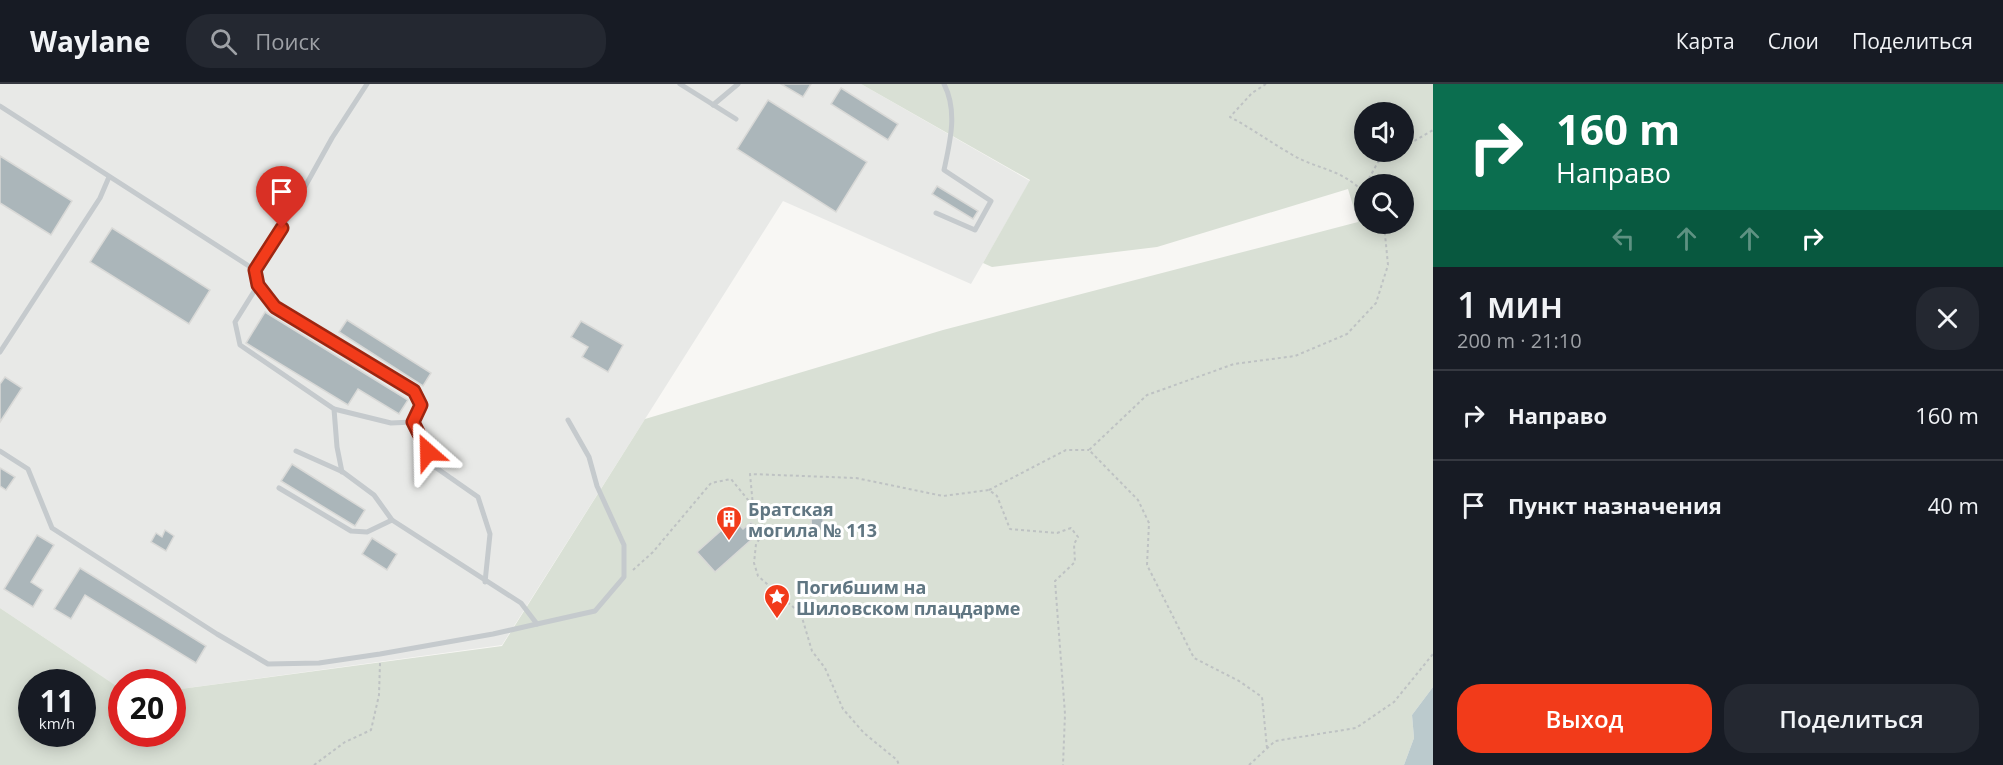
<!DOCTYPE html>
<html lang="ru">
<head>
<meta charset="utf-8">
<style>
	:root { --surface:#171b24; --page:#242831; --text:#f1f3f6; --muted:#9ea1a6; --line:#363941; --accent:#f23b1a }
	body { margin:0; font-family:"Open Sans",sans-serif; background:var(--page); color:var(--text); height:100vh; display:flex; flex-direction:column; font-size:22px; white-space:nowrap }
	* { box-sizing:border-box; margin:0 }
	p { font-size:20px; color:var(--muted) }
	.icon { flex:none; width:33px; height:33px; fill:none; stroke:currentColor; stroke-width:2; stroke-linecap:round; stroke-linejoin:round }
	.map { position:relative; flex:1; overflow:hidden }
	.sheet { display:flex; flex-direction:column; background:var(--surface); width:570px }
	.sheet>* { flex:none }
	.guide { background:#0b6e4f; color:#fff; overflow:hidden }
	.tools { position:absolute; left:1354px; top:18px; display:grid; gap:12px }
	.tools a { display:grid; place-items:center; width:60px; height:60px; border-radius:50%; background:var(--surface); box-shadow:0 3px 15px #0003; font-size:30px }
	.speed { position:absolute; left:18px; top:585px; display:flex; gap:12px; font-size:30px; font-weight:700; text-align:center }
	.speed>* { display:grid; place-content:center; width:78px; height:78px; border-radius:50%; background:var(--surface); box-shadow:0 3px 15px #0003; line-height:1 }
	.speed small { font-size:15px; font-weight:400 }
	.speed .limit { border:9px solid #d22; background:#fff; color:#111 }
	.pin { position:absolute; display:grid; place-items:center; width:51px; height:51px; color:#fff; margin:-62px -26px; border-radius:50% 50% 50% 0; rotate:-45deg; box-shadow:0 0 6px #0007 }
	.pin .icon { rotate:45deg }
	.me { position:absolute; width:66px; margin:-33px; rotate:335deg; stroke-linejoin:round; filter:drop-shadow(0 0 4px #0008) }
	.turn { display:flex; align-items:center; gap:21px; height:126px; padding:0 24px; font-size:27px }
	.turn .icon { width:78px; height:78px; stroke-width:2.5 }
	.turn b { display:block; font-size:42px; line-height:51px }
	.lanes { display:flex; align-items:center; height:57px; padding:0 24px; background:#0003; justify-content:center; gap:30px; direction:ltr }
	.lanes .off { opacity:.35 }
	.round { display:grid; place-items:center; flex:none; width:63px; height:63px; border-radius:24px; background:var(--page) }
	.headline { display:flex; align-items:center; justify-content:space-between; height:102px; padding:0 24px }
	h1 { font-size:36px; font-weight:600; line-height:45px }
	.button { display:flex; gap:12px; margin-top:auto; padding:12px 24px }
	.button a { flex:1; height:69px; border-radius:24px; background:var(--accent); color:#fff; font-size:24px; font-weight:600; line-height:69px; text-align:center }
	.button a+a { background:var(--page); color:var(--text) }
	ul { padding:0; list-style:none }
	li { display:flex; align-items:center; gap:18px; height:90px; padding:0 24px; border-top:2px solid var(--line) }
	li div { flex:1 }
	li b { display:block; font-size:22px }
	li em { font-style:normal }
	header { display:flex; align-items:center; gap:36px; box-sizing:border-box; height:84px; padding:0 30px; background:var(--surface); border-bottom:2px solid var(--line) }
	header strong { font-size:28px }
	nav { display:flex; gap:33px; margin-inline-start:auto; font-size:21px }
	.search { width:420px; height:54px; background:var(--page); display:flex; align-items:center; gap:15px; box-sizing:border-box; padding:0 21px; border-radius:24px; color:var(--muted); font-size:22px }
	main { display:flex; flex:1; min-height:0 }
	.map>svg:first-child { display:block }
	.built { fill:#e8e9e7 }
	.green { fill:#d9e0d5; fill-rule:evenodd }
	.water { fill:#bbcacd }
	.building { fill:#abb6ba; stroke:#d9d9d7; stroke-width:1.5 }
	.lines { fill:none; stroke-linecap:round; stroke-linejoin:round }
	.path { stroke:#bec2c3; stroke-width:2; stroke-dasharray:3 3; stroke-linecap:butt }
	.service { stroke:#c5cacd; stroke-width:5 }
	.route-casing { stroke:#9d2611; stroke-width:15 }
	.route { stroke:#f23b1a; stroke-width:10 }
	.labels { text-anchor:middle; dominant-baseline:central; stroke-width:6; stroke-linejoin:round; paint-order:stroke }
	.poi-label { font-size:18px; font-weight:bold; fill:#607682; stroke:#fff; text-anchor:start }
</style>
</head>
<body>
<header>
<strong>Waylane</strong>
<div class="search"><svg class="icon" aria-label="search" viewBox="0 0 24 24"><circle cx="10" cy="10" r="6"/><path d="M15 15l6 6"/></svg>Поиск</div>
<nav><a>Карта</a><a>Слои</a><a>Поделиться</a></nav>
</header>
<main>
<div class="map">
<svg width="1433" height="681" viewBox="0 0 1433 681">
	<rect width="100%" height="100%" fill="#f8f7f4"/>
	<path class="built" d="M0 0H861L1030 97 971 200 783 117 502 561 173 606 172 598H122L121 605 0 524Z"/>
	<path class="green" d="M861 0H1433V603L1412 631 1414 654 1404 681H0V524L121 605 122 650H172L173 606 502 562 645 335 943 246 1358 138 1348 105 1157 163 992 183 983 179 1030 96ZM1365 28H1404V68H1365ZM1365 100H1404V140H1365ZM32 598H82V650H32Z"/>
	<path class="water" d="M1433 603V681H1404L1414 654 1412 631Z"/>
	<g class="building">
		<path d="M781 0H811L803 13Z"/>
		<path d="M841 4 898 40 888 56 831 20Z"/>
		<path d="M768 16 867 78 836 128 737 65Z"/>
		<path d="M0 72 72 117 51 151 0 119Z"/>
		<path d="M937 102 978 127 973 135 932 110Z"/>
		<path d="M112 144 210 206 189 240 90 178Z"/>
		<path d="M265 228 408 316 399 330 358 305 348 321 246 259Z"/>
		<path d="M347 236 431 289 423 302 339 248Z"/>
		<path d="M581 237 623 261 608 288 582 273 588 263 571 253Z"/>
		<path d="M5 293 22 304 0 338V300Z"/>
		<path d="M292 380 365 426 355 442 281 397Z"/>
		<path d="M0 384 15 393 6 406 0 402Z"/>
		<path d="M823 434 824 446 812 447 811 435Z"/>
		<path d="M734 435 743 445 751 438 760 448 715 488 697 468Z"/>
		<path d="M165 446 174 452 166 467 151 458 156 449 162 453Z"/>
		<path d="M37 451 54 461 31 498 43 506 33 523 4 505Z"/>
		<path d="M372 454 397 470 387 486 362 470Z"/>
		<path d="M80 484 206 562 196 579 85 511 71 535 54 525Z"/>
	</g>
	<g class="lines">
		<g class="path">
			<path d="M1266 0 1252 9 1230 33C1251 44 1270 58 1291 70 1317 86 1342 84 1365 110"/>
			<path d="M1404 63 1433 46"/>
			<path d="M1366 100 1378 78 1396 68"/>
			<path d="M989 406 1066 366H1089"/>
			<path d="M753 422 750 390 856 394 943 412 989 406 997 412 1010 445 1057 449 1071 444 1078 453 1074 460 1075 478 1055 497 1065 630 1063 681"/>
			<path d="M633 486 653 468 711 399 731 395 753 422 765 447 756 460 754 479 758 492 801 530 812 567 825 584 843 625 864 649 897 676 899 681"/>
			<path d="M1267 664 1262 613 1239 597 1194 574 1147 481 1149 439 1138 416 1089 366 1147 311 1234 280 1295 272 1347 250 1376 219 1388 181 1384 140"/>
			<path d="M314 681 345 658 371 646 379 611 380 579"/>
			<path d="M1249 681 1275 657 1356 644 1394 618 1433 570"/>
		</g>
		<g class="service">
			<path d="M680 0 736 35"/>
			<path d="M713 21 738 0"/>
			<path d="M0 22 255 186 272 162 332 54 367 0"/>
			<path d="M936 129 975 146 991 117 944 86C950 58 958 27 944 0"/>
			<path d="M255 186 258 201 235 238 240 261 334 325 337 363 342 388"/>
			<path d="M258 201 275 223 414 307 421 321 413 338"/>
			<path d="M0 268 100 114 109 93"/>
			<path d="M334 325 391 339 413 338 435 383 478 413 490 450 485 498"/>
			<path d="M0 367 28 385 52 444 217 550 268 580 319 579 380 570 493 550 537 540 521 519 392 436 374 411 343 388 296 367"/>
			<path d="M279 404 351 447 367 448 392 436"/>
			<path d="M537 540 595 527 624 493V461L597 402 589 373 568 336"/>
		</g>
	</g>
	<g class="lines">
		<defs>
			<path id="route" d="M282 144 255 186 258 201 275 223 414 307 421 321 413 338 428 368"/>
		</defs>
		<use href="#route" class="route-casing"/>
		<use href="#route" class="route"/>
	</g>
	<defs>
		<symbol id="building-pin" viewBox="-11 -11 22 30"><path d="M0 17L-7.5 6A9.5 9.5 0 1 1 7.5 6Z" fill="#f23b1a" stroke="#fff"/><path d="M-4-6H4V6H1V3H-1V6H-4ZM-2.5-4.3h1.7v1.8h-1.7ZM.8-4.3h1.7v1.8H.8ZM-2.5-1h1.7V.8h-1.7ZM.8-1h1.7V.8H.8Z" fill="#fff"/></symbol>
		<symbol id="sight-pin" viewBox="-11 -11 22 30"><path d="M0 17L-7.5 6A9.5 9.5 0 1 1 7.5 6Z" fill="#f23b1a" stroke="#fff"/><path d="M0-6L1.8-2.2L6-1.7L2.9 1.2L3.7 5.4L0 3.3L-3.7 5.4L-2.9 1.2L-6-1.7L-1.8-2.2Z" fill="#fff"/></symbol>
	</defs>
	<g fill-rule="evenodd">
		<use href="#building-pin" x="714" y="420" width="30" height="40"/>
		<use href="#sight-pin" x="762" y="498" width="30" height="40"/>
	</g>
	<g class="labels">
		<g class="poi-label">
			<text x="748" y="425">Братская<tspan x="748" dy="21">могила № 113</tspan></text>
			<text x="796" y="503">Погибшим на<tspan x="796" dy="21">Шиловском плацдарме</tspan></text>
		</g>
	</g>
</svg>
<div class="tools">
<a><svg class="icon" aria-label="sound" viewBox="0 0 24 24"><path d="M4 9h4l5-4v14l-5-4H4zM17 9q2 3 0 6"/></svg></a>
<a><svg class="icon" aria-label="search" viewBox="0 0 24 24"><circle cx="10" cy="10" r="6"/><path d="M15 15l6 6"/></svg></a>
</div>
<div class="speed"><div>11<small>km/h</small></div><div class="limit">20</div></div>
<div class="pin" style="left:282px;top:144px;background:#d93025"><svg class="icon" aria-label="arrive" viewBox="0 0 24 24"><path d="M6 21V4h12l-3 4 3 4H6"/></svg></div>
<svg class="me" style="left:428px;top:368px" viewBox="-20 -20 40 40"><path d="M0-17L14 15 0 8-14 15z" fill="#f23b1a" stroke="#fff" stroke-width="4"/></svg>
</div>
<section class="sheet">
<div class="guide">
<div class="turn"><svg class="icon" aria-label="right" viewBox="0 0 24 24"><path d="M7 20v-9h11M14 6l5 5-5 5"/></svg><div><b>160 m</b>Направо</div></div>
<div class="lanes"><svg class="icon off" aria-label="left" viewBox="0 0 24 24"><path d="M17 20v-9H6M10 6l-5 5 5 5"/></svg><svg class="icon off" aria-label="ahead" viewBox="0 0 24 24"><path d="M12 20V5M6 11l6-6 6 6"/></svg><svg class="icon off" aria-label="ahead" viewBox="0 0 24 24"><path d="M12 20V5M6 11l6-6 6 6"/></svg><svg class="icon" aria-label="right" viewBox="0 0 24 24"><path d="M7 20v-9h11M14 6l5 5-5 5"/></svg></div>
</div>
<div class="headline"><div><h1>1 мин</h1><p>200 m · 21:10</p></div><a class="round"><svg class="icon" aria-label="close" viewBox="0 0 24 24"><path d="M6 6l12 12M18 6L6 18"/></svg></a></div>
<ul>
<li><svg class="icon" aria-label="right" viewBox="0 0 24 24"><path d="M7 20v-9h11M14 6l5 5-5 5"/></svg><div><b>Направо</b></div><em>160 m</em></li>
<li><svg class="icon" aria-label="arrive" viewBox="0 0 24 24"><path d="M6 21V4h12l-3 4 3 4H6"/></svg><div><b>Пункт назначения</b></div><em>40 m</em></li>
</ul>
<div class="button"><a>Выход</a><a>Поделиться</a></div>
</section>
</main>
</body>
</html>
